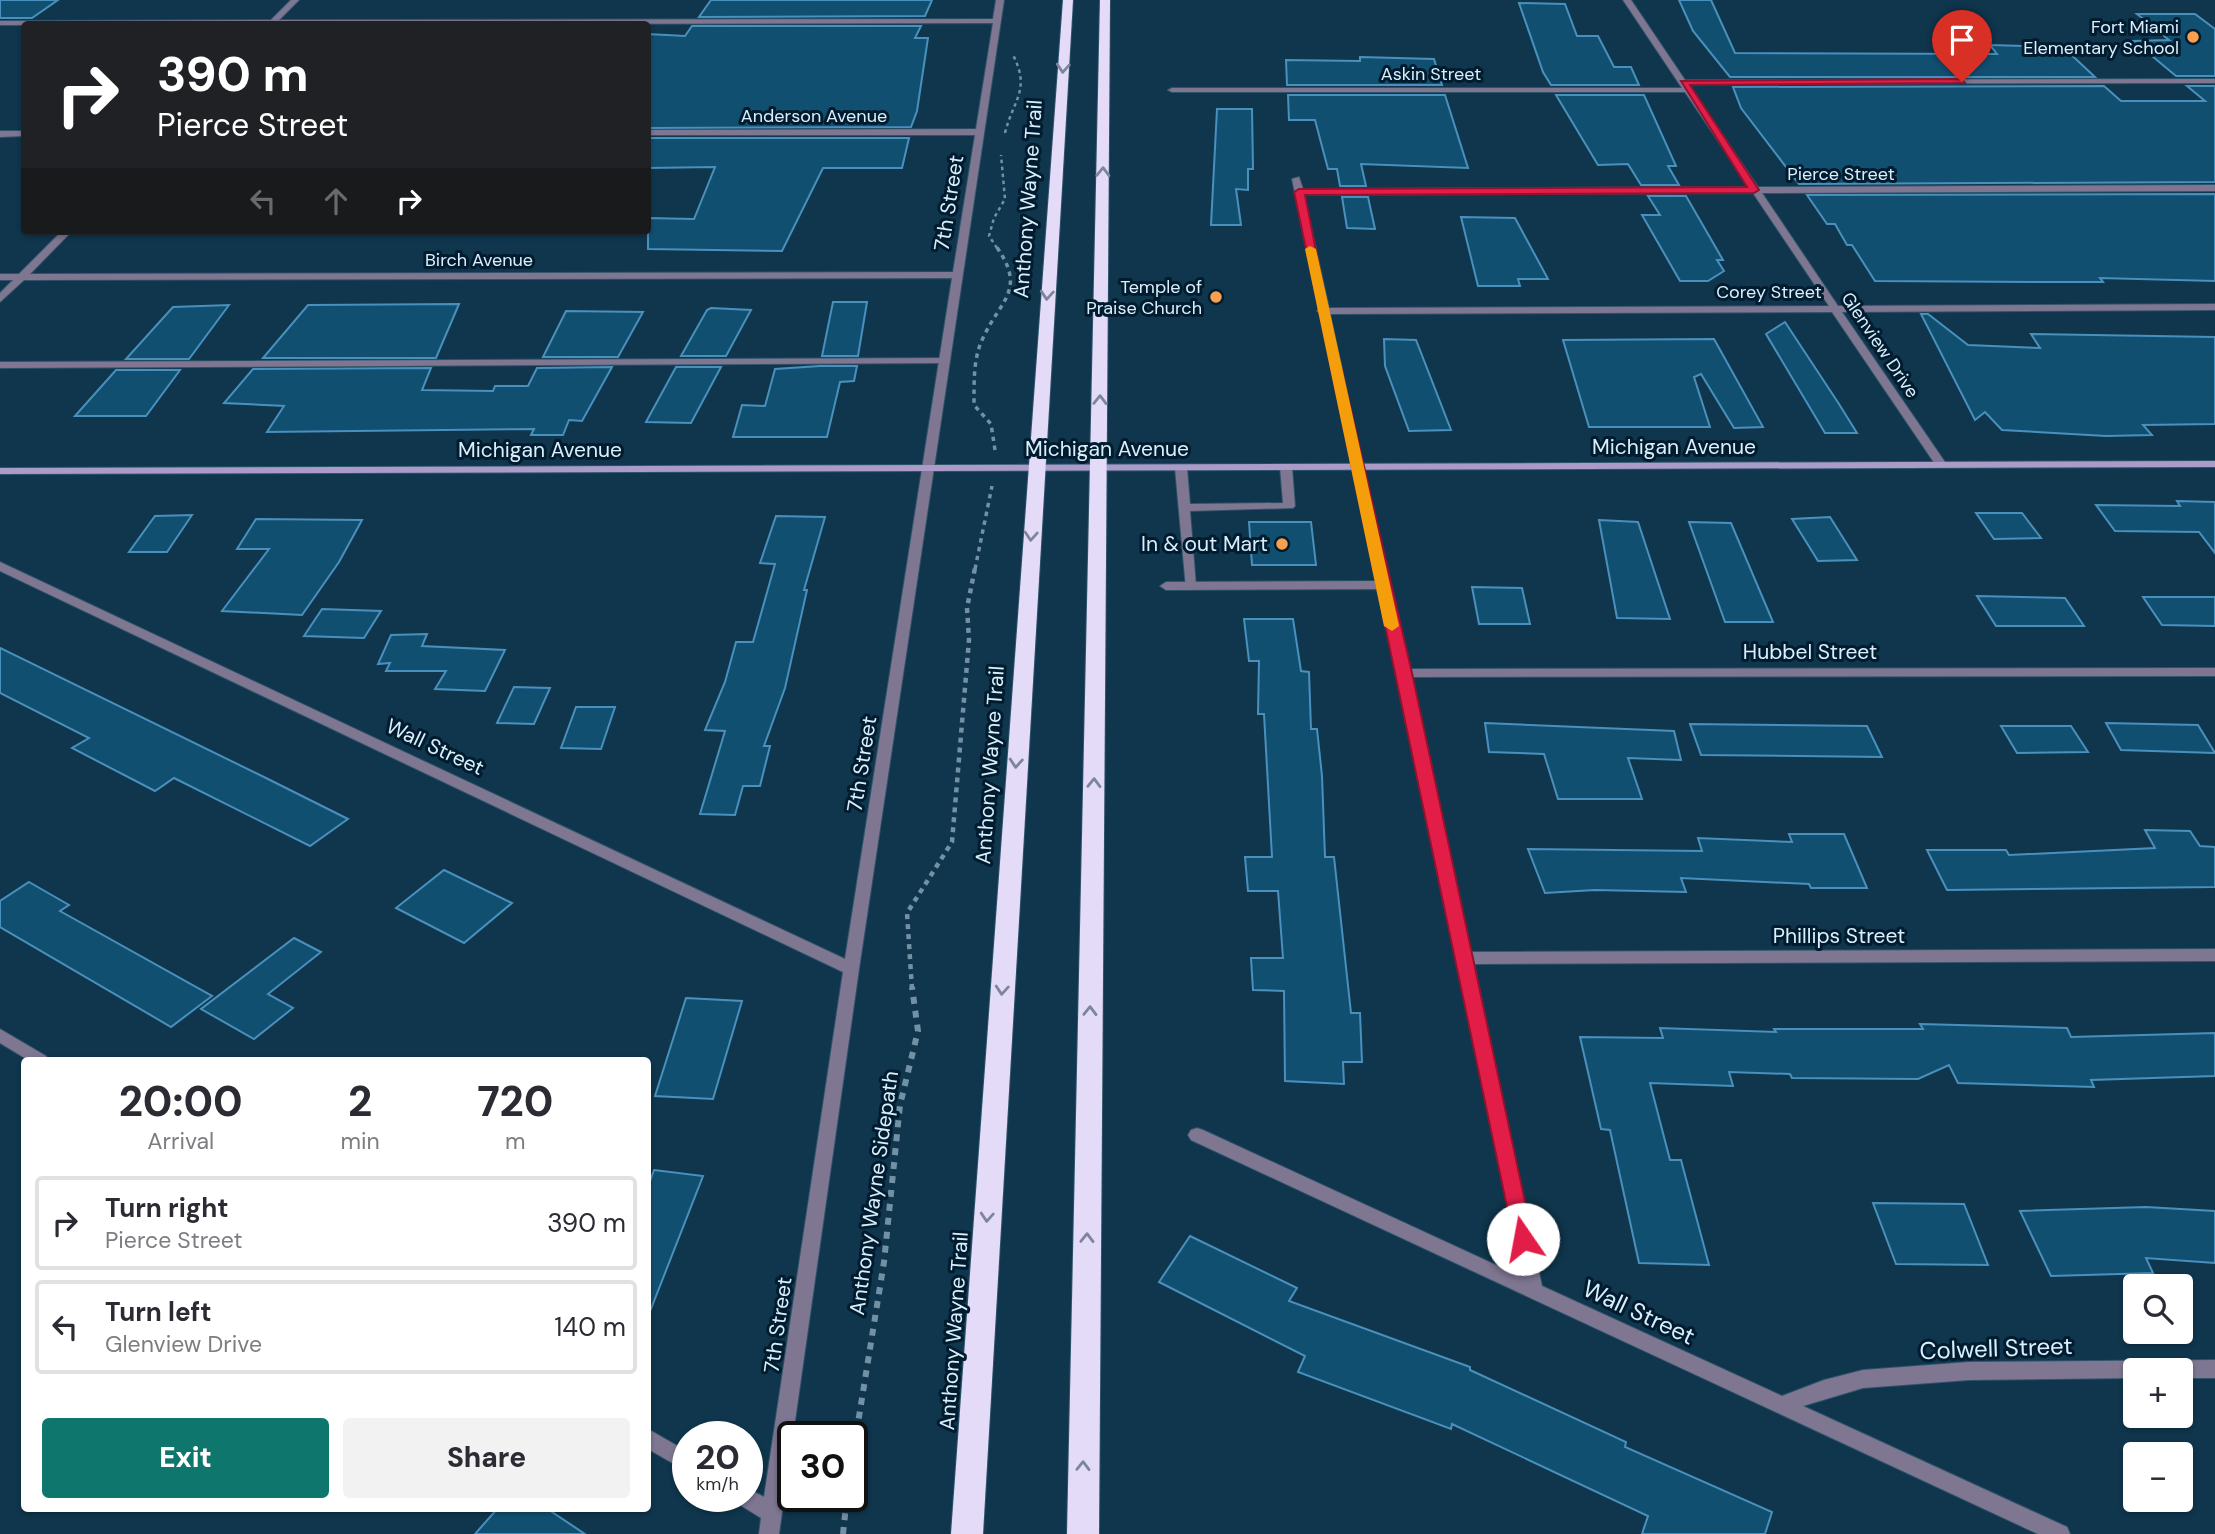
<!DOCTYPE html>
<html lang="en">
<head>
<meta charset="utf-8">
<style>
	:root { --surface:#fff; --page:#f2f2f3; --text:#2b2b33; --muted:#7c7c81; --line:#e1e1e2; --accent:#0f766e }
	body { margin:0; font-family:"DM Sans",sans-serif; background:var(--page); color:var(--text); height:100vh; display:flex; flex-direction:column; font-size:26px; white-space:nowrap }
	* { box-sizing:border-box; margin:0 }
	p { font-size:23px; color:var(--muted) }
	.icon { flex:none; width:38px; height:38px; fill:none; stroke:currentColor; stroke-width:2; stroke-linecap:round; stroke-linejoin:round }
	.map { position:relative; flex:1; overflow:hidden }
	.sheet { position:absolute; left:21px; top:1057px; width:630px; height:455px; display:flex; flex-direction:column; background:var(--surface); border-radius:7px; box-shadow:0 2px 5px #0004 }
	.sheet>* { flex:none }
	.guide { position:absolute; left:21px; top:21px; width:630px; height:214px; border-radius:7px; box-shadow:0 2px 5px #0004; background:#202124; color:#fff; overflow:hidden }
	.buttons { position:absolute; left:2123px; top:1274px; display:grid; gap:14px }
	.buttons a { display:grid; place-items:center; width:70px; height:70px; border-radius:7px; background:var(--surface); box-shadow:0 2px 5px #0004; font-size:35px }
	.speed { position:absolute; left:672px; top:1421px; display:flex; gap:14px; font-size:35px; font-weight:700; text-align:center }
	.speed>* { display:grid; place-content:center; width:91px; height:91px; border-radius:50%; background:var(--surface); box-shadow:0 2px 5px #0004; line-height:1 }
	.speed small { font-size:18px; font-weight:400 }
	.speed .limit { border:4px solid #111; border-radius:10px; background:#fff; color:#111 }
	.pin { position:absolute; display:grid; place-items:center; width:60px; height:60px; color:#fff; margin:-72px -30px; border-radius:50% 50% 50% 0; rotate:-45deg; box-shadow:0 0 7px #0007 }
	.pin .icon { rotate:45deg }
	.me { position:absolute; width:77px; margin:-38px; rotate:348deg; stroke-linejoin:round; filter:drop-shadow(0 0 5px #0008) }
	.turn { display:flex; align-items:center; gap:24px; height:147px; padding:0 21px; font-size:32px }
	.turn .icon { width:91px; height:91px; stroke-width:2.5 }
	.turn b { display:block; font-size:49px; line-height:60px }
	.lanes { display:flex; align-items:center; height:66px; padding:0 21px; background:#0003; justify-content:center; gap:35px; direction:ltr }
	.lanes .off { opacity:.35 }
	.eta { display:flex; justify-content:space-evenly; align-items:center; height:119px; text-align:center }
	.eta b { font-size:42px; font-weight:800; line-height:49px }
	.action { display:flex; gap:14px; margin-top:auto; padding:14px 21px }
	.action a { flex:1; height:80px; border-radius:7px; background:var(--accent); color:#fff; font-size:28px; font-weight:800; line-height:80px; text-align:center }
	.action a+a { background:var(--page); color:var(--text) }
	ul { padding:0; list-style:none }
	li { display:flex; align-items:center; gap:21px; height:94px; margin:0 14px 10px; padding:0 7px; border:4px solid var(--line); border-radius:7px }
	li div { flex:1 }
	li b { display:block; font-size:26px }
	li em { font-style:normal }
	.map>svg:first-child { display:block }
	.building { fill:#114f71; stroke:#4a90bd; stroke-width:2 }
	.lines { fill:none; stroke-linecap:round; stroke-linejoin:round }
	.lane-casing { stroke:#2f5469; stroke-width:2 }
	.street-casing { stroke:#2f5469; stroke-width:2 }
	.secondary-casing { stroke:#2f5469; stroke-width:2 }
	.highway-casing { stroke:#2f5469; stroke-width:2 }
	.path-far3 { stroke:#7391a4; stroke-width:2.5; stroke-dasharray:3.5 3.5; stroke-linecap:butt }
	.path-far2 { stroke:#7391a4; stroke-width:3.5; stroke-dasharray:4.5 4.5; stroke-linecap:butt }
	.path-far1 { stroke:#7391a4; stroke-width:4.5; stroke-dasharray:5 5; stroke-linecap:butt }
	.path { stroke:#7391a4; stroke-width:6; stroke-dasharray:7 7; stroke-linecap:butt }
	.lane { fill:#7f7692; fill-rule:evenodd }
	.street { fill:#7f7692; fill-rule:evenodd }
	.secondary { fill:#aa9bc9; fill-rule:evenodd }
	.highway { fill:#e4dbf8; fill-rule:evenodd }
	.oneway { stroke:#7d859d }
	.route { fill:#e11d48; stroke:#92132f; stroke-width:2 }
	.slow { fill:#f59e0b }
	.poi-dot { fill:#fa9f4f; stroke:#001c2e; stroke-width:2.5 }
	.labels { text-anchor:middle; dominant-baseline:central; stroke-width:6; stroke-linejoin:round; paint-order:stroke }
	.far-poi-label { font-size:18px; fill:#daeffe; stroke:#001c2e; text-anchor:end }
	.far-street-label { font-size:18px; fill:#daeffe; stroke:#001c2e }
	.street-label { font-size:21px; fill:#daeffe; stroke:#001c2e }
	.poi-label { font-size:21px; fill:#daeffe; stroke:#001c2e; text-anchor:end }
	.near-street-label { font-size:24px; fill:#daeffe; stroke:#001c2e }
</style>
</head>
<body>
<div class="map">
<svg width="2215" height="1534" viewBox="0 0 2215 1534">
	<rect width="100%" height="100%" fill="#0f364d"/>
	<g class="building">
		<path d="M0 0H58L32 18H0Z"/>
		<path d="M711 0H932L925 16 699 17Z"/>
		<path d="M1679 0H1711L1735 53 1997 54 1990 45 2063 47 2095 77H1730L1693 31Z"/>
		<path d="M1519 3 1565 4 1577 36H1598L1614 67H1631L1639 85H1551L1543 72Z"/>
		<path d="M2137 14H2195L2215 29V76H2176L2134 41 2169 40Z"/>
		<path d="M692 26H921L915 38H928L917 111 911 127 648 128V34L685 36Z"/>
		<path d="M1360 57 1434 59 1442 85H1287L1286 60 1360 61Z"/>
		<path d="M2104 86 2121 101H2205L2187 86H2215V182L1799 184 1741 108 1733 87Z"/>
		<path d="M1288 95H1445L1468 168 1361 164 1366 186H1340L1337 169H1328L1315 120H1289Z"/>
		<path d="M1556 95H1644L1676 166H1668L1679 185H1641L1628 164 1598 165Z"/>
		<path d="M1217 109H1252L1253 169H1248V190L1236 189 1241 225H1211Z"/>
		<path d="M648 138H909L902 168H823L782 251 648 249V218L694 219 715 167 648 168Z"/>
		<path d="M2215 194V281L2100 278 2103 282H2037L1875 281 1852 245H1847L1835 224H1827L1807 195Z"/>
		<path d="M1648 196H1686L1723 260H1717L1724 271 1708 281H1680L1642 215H1660Z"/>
		<path d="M1342 197H1368L1375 229 1347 228Z"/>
		<path d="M1461 217 1515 218 1548 279H1518L1520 286H1478Z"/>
		<path d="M833 302H867L858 356H822Z"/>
		<path d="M459 304 436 358H263L308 305Z"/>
		<path d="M229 305 189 359H126L173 307Z"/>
		<path d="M711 308 751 310 726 356H681L707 310Z"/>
		<path d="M566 311 643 312 618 357H543Z"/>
		<path d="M1921 314H1928L1968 345 2040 348 2031 334 2215 337V424L2143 425 2152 435 2106 436 2002 430 1985 412 1975 420Z"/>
		<path d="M1785 322 1839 404 1857 433H1825L1766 334Z"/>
		<path d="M1384 339 1416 340 1451 430 1409 431 1385 366Z"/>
		<path d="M1714 339 1763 427 1734 428 1701 374 1694 377 1710 427H1589L1563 340Z"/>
		<path d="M820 366H857L854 381 840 382 827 437H733L742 405 765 406 775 369Z"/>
		<path d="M612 367 582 421 569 420 563 435H531L534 429 267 432 284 406 224 403 253 369 431 368 422 390 493 391 495 386H528L537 368Z"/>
		<path d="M676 367H721L691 423 646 422Z"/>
		<path d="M116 370H180L146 416H75Z"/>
		<path d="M2177 501 2215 502V553L2199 532 2115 531 2096 505 2180 506Z"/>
		<path d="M1976 513H2022L2041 538 1994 539Z"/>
		<path d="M192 515 167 552H129L155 516Z"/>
		<path d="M776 516 825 517 804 590H807L785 688 764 746H770L760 786H743L735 815 700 814 725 731 705 730 725 682 736 642H753L775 564 760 563Z"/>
		<path d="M1830 517 1857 560 1818 561 1792 519Z"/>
		<path d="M256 519 362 520 339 562 302 615 222 611 269 549H237Z"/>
		<path d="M1599 520 1638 522 1670 619 1617 618Z"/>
		<path d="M1249 522H1311L1316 565H1252Z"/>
		<path d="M1689 522 1731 523 1773 622H1725Z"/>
		<path d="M1472 587 1522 588 1530 624H1479Z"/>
		<path d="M1977 596 2065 598 2084 626H1996Z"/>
		<path d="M2143 597H2215V626L2162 625Z"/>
		<path d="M322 609 381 611 364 638 304 636Z"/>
		<path d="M1244 619H1293L1301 671 1309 672 1311 729H1317L1322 776 1325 857H1334L1351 1013H1360L1362 1062H1343L1344 1084 1285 1081 1284 991 1253 990 1251 958H1283L1278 891H1248L1245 857H1272L1264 714H1258L1259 661H1249Z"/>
		<path d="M427 634 422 646 505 650 485 691 435 689 446 671H386L390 663 378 664 391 635Z"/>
		<path d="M0 648 266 778 348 819 310 846 174 778 155 791 72 748 89 738 0 693Z"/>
		<path d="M514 687 550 688 534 724 497 723Z"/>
		<path d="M576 707H615L601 749 561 748Z"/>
		<path d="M1485 723 1674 731 1681 760 1628 758 1642 799H1558L1544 754 1489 752Z"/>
		<path d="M2106 723 2198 725 2215 753 2121 750Z"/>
		<path d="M1690 724 1867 726 1882 757 1701 755Z"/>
		<path d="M2001 726H2071L2088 752 2017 753Z"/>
		<path d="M2145 830 2190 831 2200 846 2215 847V887L1947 890 1927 850H2006L2009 855 2155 848Z"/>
		<path d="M1789 834H1844L1867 888H1811L1809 884 1681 878 1686 892 1595 890 1545 893 1528 849 1702 851 1698 838 1792 842Z"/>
		<path d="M444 870 512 903 464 943 396 908Z"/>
		<path d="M29 882 69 905 60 911 212 996 171 1027 0 927V901Z"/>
		<path d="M294 938 321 952 268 994 293 1008 254 1039 201 1009Z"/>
		<path d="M686 998 742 1001 713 1099 655 1096Z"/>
		<path d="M1920 1024 2067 1028 2071 1037 2215 1033V1076L2091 1080 2094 1087 1958 1083 1949 1065 1918 1079 1792 1078 1790 1074 1729 1072 1733 1086 1650 1083 1670 1160H1681L1709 1265 1639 1263 1610 1130 1601 1129 1580 1037 1663 1038 1660 1028 1776 1032 1774 1029H1923Z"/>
		<path d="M654 1170 703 1176 649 1314 648 1187Z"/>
		<path d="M1873 1203 1964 1204 1988 1265 1896 1264Z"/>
		<path d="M2146 1207 2215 1211V1263L2146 1258 2153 1273 2051 1276 2020 1211Z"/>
		<path d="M1190 1236 1297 1288 1289 1301 1470 1367V1370L1626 1442 1625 1447 1772 1512 1765 1534H1642L1648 1516 1452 1424 1451 1429 1298 1372 1305 1356 1159 1282Z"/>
		<path d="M498 1508H546L585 1534H475Z"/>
	</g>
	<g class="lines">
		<defs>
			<g id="lane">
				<path d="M945 358 950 361 949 363 0 368V362Z"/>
				<path d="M1286 464 1292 467 1295 506 1293 508 1190 511 1196 586 1190 590 1186 589 1175 468 1177 466H1185L1187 468 1190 504 1283 503 1280 467Z"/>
			</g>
			<g id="street">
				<path d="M291 0H299L279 20 993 19 996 0H1004L859 969 779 1534H759L761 1518 737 1503 734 1496H747V1488L764 1497 843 972 0 571V562L845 959 952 278 24 280 0 302V293L13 280H0V274H19L62 231H72L30 274 953 272 975 135H648V130L976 129 993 23 0 25V21L271 20Z"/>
				<path d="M1623 0H1631L1685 80 2215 79V83L1688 84 1758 187 2215 185V191L1762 193 1838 306 2215 304V310L1842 312 1947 465 1945 467H1937L1832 312 1330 314 1399 633 1410 669 2215 668V676L1412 677 1471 952 2215 949V961L1474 964 1542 1286 1782 1396 1824 1380 1863 1370 1969 1362 2215 1360V1378H2180V1370H2135V1378L1969 1380 1863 1388 1803 1406 2067 1527 2070 1534H2038L1191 1140 1188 1135 1191 1130 1197 1128 1203 1130 1522 1277 1398 673 1387 633 1377 589 1166 590 1160 586 1166 582 1376 581 1320 313 1317 311 1319 309 1292 179 1299 177 1303 189 1749 187 1685 92H1172L1168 90 1172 88H1682ZM1753 193 1829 306 1329 308 1304 195Z"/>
				<path d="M0 131H24V136L0 137Z"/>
				<path d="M0 1029 46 1056 48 1060H28L0 1043Z"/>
				<path d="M648 1429 688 1452V1472L648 1449Z"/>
			</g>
			<path id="secondary" d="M2215 461V467L0 474V468Z"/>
			<g id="highway">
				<path d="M1063 0H1073L983 1534H951Z"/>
				<path d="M1100 0H1110L1099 1534H1067Z"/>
			</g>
		</defs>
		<use href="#lane" class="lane-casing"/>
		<use href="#street" class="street-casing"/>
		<use href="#secondary" class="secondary-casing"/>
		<use href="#highway" class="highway-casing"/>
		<g class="path-far3">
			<path d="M1005 133C1013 100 1031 90 1013 55"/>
			<path d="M997 248 989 236 994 218 1005 199 1001 155"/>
		</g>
		<g class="path-far2">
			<path d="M995 450 991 424 974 405V397C974 378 974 356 983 338 1001 299 1027 290 996 246"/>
			<path d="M975 569 992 486"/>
		</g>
		<path class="path-far1" d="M912 989 907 913 952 842 969 640 967 608 975 568"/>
		<g class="path">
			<path d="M852 1460 884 1262 900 1105 918 1031 912 987"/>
			<path d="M843 1534 847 1496"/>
		</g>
		<use href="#lane" class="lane"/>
		<use href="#street" class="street"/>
		<use href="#secondary" class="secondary"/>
		<use href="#highway" class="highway"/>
	</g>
	<defs><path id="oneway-chevron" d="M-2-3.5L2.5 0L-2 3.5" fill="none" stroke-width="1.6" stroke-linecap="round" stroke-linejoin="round" transform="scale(1.75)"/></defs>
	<g class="oneway">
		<use href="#oneway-chevron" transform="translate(1063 68) rotate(94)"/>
		<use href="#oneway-chevron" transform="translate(1103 172) rotate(-89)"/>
		<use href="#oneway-chevron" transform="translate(1047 295) rotate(94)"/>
		<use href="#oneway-chevron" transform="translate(1100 400) rotate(-89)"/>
		<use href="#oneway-chevron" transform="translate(1031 536) rotate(94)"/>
		<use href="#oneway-chevron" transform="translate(1016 763) rotate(94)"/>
		<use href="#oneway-chevron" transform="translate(1094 783) rotate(-89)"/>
		<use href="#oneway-chevron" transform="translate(1002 990) rotate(94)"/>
		<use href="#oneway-chevron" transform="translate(1090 1011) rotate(-89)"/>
		<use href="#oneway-chevron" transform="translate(987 1217) rotate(94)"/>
		<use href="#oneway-chevron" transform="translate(1087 1238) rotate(-89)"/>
		<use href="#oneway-chevron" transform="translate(1083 1466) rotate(-89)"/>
	</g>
	<path class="route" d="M1962 79 1965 83 1690 85 1759 190 1754 193 1305 195 1328 311 1412 673 1533 1239 1530 1245 1523 1247 1515 1245 1294 192 1299 189 1747 187 1681 81Z"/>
	<path class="slow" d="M1310 246 1316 249 1399 626 1392 631 1384 626 1305 249Z"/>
	<g class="poi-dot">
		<circle cx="2193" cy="37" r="7"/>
		<circle cx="1216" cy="297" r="7"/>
		<circle cx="1282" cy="544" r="7"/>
	</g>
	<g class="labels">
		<g class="far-poi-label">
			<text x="2179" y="27">Fort Miami<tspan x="2179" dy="21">Elementary School</tspan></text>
			<text x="1202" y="287">Temple of<tspan x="1202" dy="21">Praise Church</tspan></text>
		</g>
		<g class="far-street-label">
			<text x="1431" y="74">Askin Street</text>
			<text x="814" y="116">Anderson Avenue</text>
			<text x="1841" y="174">Pierce Street</text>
			<text x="479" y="260">Birch Avenue</text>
			<text x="1769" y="292">Corey Street</text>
			<text transform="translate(1880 345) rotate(56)">Glenview Drive</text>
		</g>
		<g class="street-label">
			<text transform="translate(1028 199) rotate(-86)">Anthony Wayne Trail</text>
			<text transform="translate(949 203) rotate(-81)">7th Street</text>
			<text x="1674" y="447">Michigan Avenue</text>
			<text x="1107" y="449">Michigan Avenue</text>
			<text x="540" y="450">Michigan Avenue</text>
			<text x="1810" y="652">Hubbel Street</text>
			<text transform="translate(435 747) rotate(25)">Wall Street</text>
			<text transform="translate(862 764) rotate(-81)">7th Street</text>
			<text transform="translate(990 765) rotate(-86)">Anthony Wayne Trail</text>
			<text x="1839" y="936">Phillips Street</text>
			<text transform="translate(874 1193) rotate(-82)">Anthony Wayne Sidepath</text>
			<text transform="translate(778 1325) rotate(-82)">7th Street</text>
			<text transform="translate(954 1331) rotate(-86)">Anthony Wayne Trail</text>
		</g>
		<g class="poi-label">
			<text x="1268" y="544">In &amp; out Mart</text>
		</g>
		<g class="near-street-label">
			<text transform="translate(1639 1312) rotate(25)">Wall Street</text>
			<text transform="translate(1996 1348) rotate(-2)">Colwell Street</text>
		</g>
	</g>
</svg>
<div class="buttons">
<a><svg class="icon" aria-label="search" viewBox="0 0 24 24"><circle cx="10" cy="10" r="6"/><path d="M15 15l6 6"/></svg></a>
<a>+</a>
<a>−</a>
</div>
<div class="speed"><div>20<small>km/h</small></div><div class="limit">30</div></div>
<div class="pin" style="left:1962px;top:82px;background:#d93025"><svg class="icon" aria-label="arrive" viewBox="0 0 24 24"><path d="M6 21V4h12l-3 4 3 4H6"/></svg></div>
<svg class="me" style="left:1523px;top:1239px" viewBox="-20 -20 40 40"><circle r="19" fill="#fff"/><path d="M0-13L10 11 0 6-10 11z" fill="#e11d48"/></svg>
<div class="guide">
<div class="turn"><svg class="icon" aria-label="right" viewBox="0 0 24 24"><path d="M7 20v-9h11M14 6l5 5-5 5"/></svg><div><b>390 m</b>Pierce Street</div></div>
<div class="lanes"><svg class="icon off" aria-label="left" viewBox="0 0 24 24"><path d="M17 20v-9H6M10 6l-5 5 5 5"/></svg><svg class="icon off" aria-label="ahead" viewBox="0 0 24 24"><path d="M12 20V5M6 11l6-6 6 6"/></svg><svg class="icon" aria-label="right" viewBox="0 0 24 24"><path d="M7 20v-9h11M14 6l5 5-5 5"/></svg></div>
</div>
<section class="sheet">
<div class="eta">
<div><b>20:00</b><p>Arrival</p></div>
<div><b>2</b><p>min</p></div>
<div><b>720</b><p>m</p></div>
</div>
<ul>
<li><svg class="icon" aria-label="right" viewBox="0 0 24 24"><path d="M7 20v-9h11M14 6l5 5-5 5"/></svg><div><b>Turn right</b><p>Pierce Street</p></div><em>390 m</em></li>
<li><svg class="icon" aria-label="left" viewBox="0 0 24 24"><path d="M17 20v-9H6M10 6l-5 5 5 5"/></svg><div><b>Turn left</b><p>Glenview Drive</p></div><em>140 m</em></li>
</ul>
<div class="action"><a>Exit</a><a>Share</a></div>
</section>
</div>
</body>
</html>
